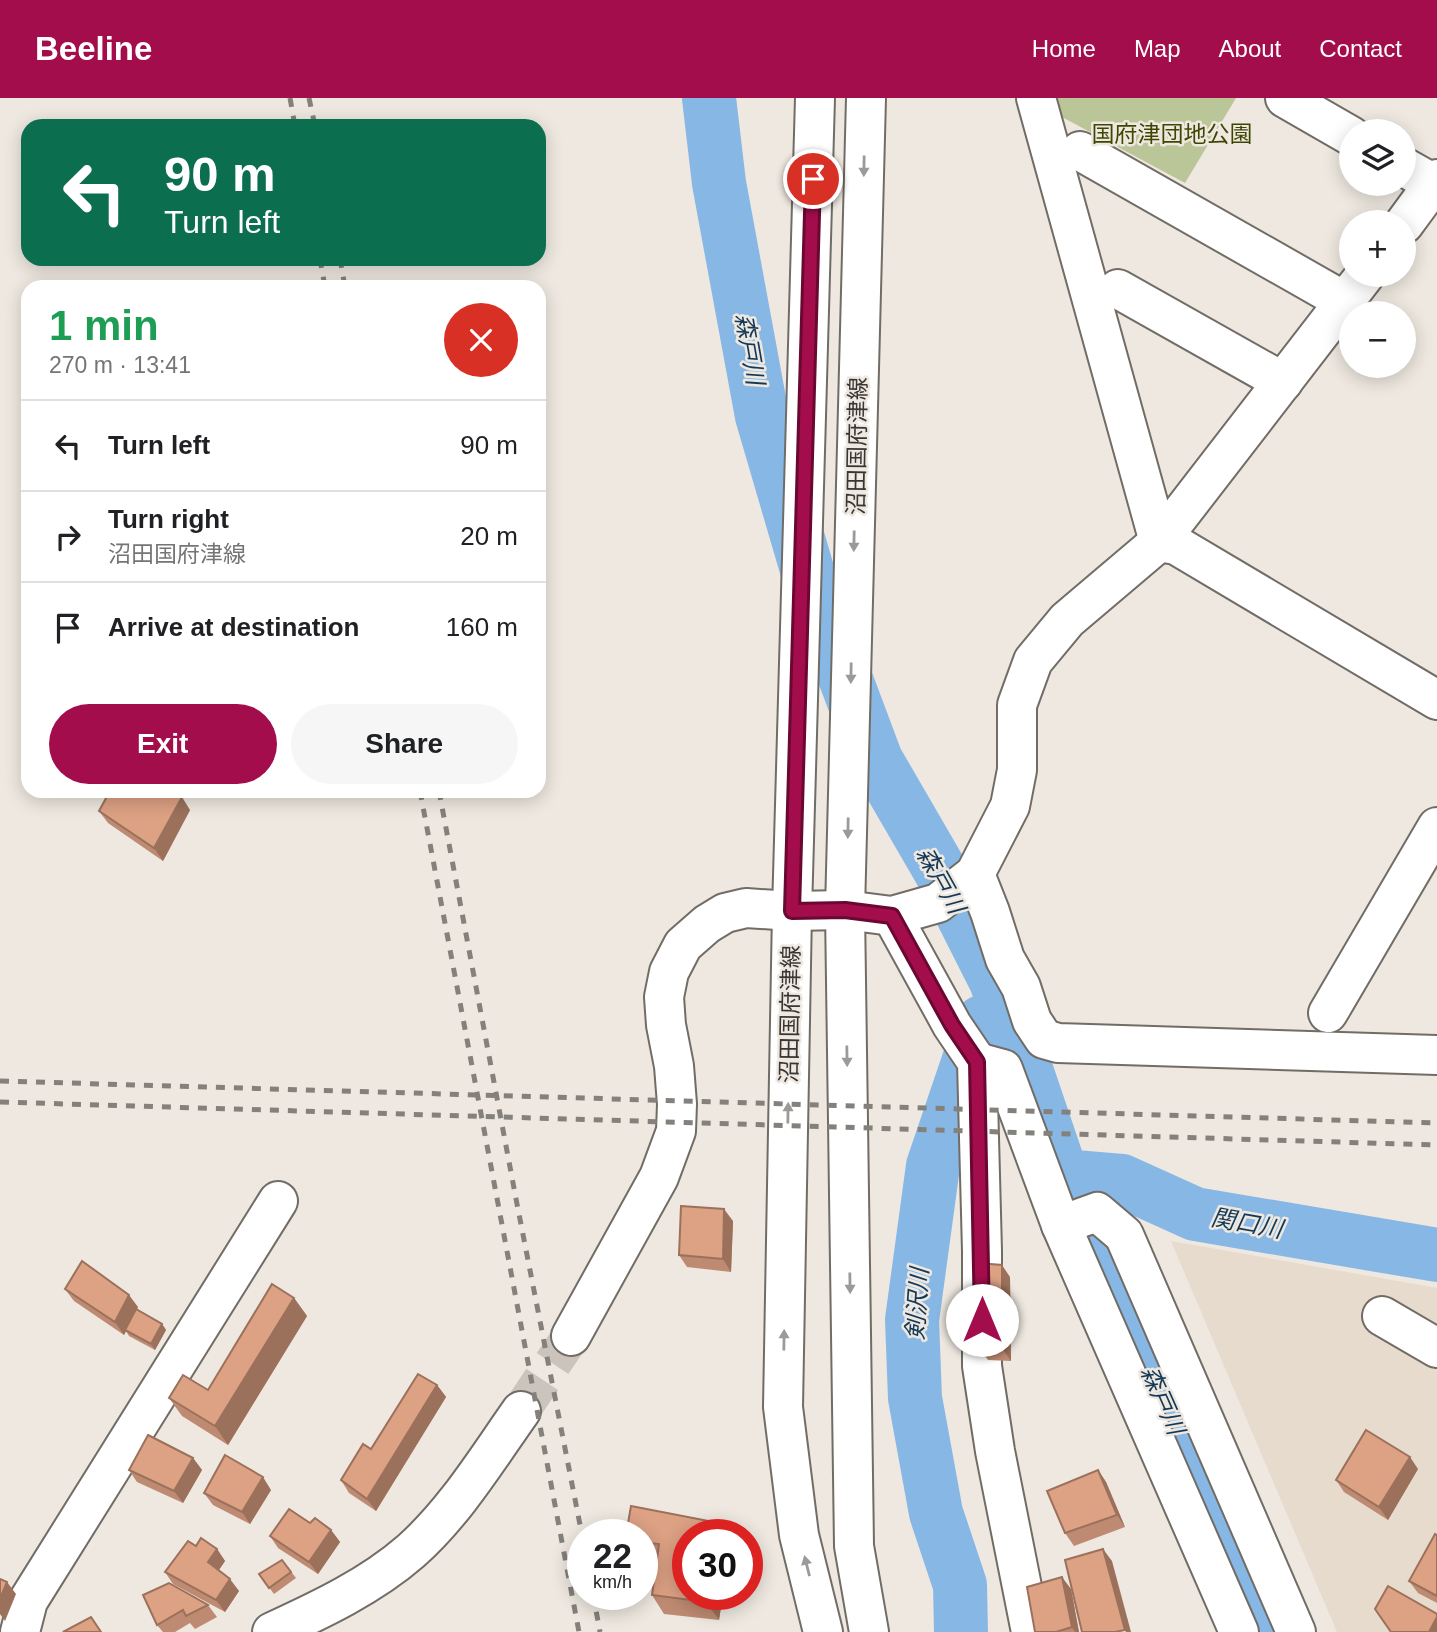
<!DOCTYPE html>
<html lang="en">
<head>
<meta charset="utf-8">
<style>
	:root { --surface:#fff; --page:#f6f6f6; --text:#202124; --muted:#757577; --line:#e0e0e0; --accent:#a30d4c }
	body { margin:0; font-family:Arial,"Noto Sans JP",sans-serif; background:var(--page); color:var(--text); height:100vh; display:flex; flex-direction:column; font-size:26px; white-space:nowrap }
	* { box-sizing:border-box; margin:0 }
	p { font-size:23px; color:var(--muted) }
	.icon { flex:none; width:38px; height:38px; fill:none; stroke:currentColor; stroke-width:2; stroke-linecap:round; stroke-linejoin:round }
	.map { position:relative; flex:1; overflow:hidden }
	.details { position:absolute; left:21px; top:182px; width:525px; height:518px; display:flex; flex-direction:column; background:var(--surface); border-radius:21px; box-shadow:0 4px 18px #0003 }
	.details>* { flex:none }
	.top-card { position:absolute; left:21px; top:21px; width:525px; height:147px; border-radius:21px; box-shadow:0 4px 18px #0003; background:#0b6e4f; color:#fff; overflow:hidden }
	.tools { position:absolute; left:1339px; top:21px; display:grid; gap:14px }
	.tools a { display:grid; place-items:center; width:77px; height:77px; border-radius:50%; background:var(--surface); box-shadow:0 4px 18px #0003; font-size:35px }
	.speed { position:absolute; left:567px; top:1421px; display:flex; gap:14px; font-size:35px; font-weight:700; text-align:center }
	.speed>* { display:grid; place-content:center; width:91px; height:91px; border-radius:50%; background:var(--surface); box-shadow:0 4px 18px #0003; line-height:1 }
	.speed small { font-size:18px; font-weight:400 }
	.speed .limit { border:10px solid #d22; background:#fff; color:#111 }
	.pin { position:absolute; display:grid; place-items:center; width:60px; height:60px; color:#fff; margin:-30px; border:4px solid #fff; border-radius:50%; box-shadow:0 2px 7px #0007 }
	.me { position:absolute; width:77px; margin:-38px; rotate:0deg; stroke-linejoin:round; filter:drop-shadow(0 0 5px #0008) }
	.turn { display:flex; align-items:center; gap:24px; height:147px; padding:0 28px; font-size:32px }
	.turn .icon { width:91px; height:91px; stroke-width:2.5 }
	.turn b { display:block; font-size:49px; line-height:60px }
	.round { display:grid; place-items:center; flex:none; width:74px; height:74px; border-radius:37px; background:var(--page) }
	.summary { display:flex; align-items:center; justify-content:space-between; height:119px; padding:0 28px }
	h1 { font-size:42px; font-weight:700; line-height:52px; color:#1e9e55 }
	.action { display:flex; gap:14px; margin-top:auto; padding:14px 28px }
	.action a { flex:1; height:80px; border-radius:42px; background:var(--accent); color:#fff; font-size:28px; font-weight:700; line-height:80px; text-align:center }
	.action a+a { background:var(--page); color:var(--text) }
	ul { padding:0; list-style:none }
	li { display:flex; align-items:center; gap:21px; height:91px; padding:0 28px; border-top:2px solid var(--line) }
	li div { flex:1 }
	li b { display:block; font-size:26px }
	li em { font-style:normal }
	header { display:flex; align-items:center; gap:42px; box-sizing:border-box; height:98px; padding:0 35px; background:var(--accent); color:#fff }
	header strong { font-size:33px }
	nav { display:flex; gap:38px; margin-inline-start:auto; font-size:24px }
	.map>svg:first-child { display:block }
	.built { fill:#e6dbcd }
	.green { fill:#bac598 }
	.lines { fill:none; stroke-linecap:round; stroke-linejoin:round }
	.river { stroke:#87b8e5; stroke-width:54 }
	.minor-tunnel { stroke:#cac4bd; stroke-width:38; stroke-dasharray:38 19; stroke-linecap:butt }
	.minor-casing { stroke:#716c65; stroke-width:42 }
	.major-casing { stroke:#716c65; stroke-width:42 }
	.minor { stroke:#fff; stroke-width:38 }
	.major { stroke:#fff; stroke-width:38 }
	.rail { stroke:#84817c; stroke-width:5; stroke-dasharray:9 9; stroke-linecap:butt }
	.wall { fill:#be8a72 }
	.shaded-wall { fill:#9b715c }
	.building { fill:#dda184; stroke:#9b715c; stroke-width:2 }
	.oneway { fill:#9c9a99 }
	.route-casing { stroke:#6a0831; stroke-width:18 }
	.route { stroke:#a30d4c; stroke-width:12 }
	.labels { text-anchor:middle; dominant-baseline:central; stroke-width:5; stroke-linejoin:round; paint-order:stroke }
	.park-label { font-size:23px; fill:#3d4700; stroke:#eee8e0 }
	.street-label { font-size:23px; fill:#383633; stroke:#eee8e0 }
	.water-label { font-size:24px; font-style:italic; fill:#143957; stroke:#eee8e0 }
</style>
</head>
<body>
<header>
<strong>Beeline</strong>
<nav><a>Home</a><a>Map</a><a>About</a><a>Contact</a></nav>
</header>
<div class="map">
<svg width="1437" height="1534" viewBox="0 0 1437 1534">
	<rect width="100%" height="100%" fill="#eee8e0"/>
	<path class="built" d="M1171 1143 1437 1190V1534H1337Z"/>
	<path class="green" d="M1055 0H1236L1185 85 1062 19Z"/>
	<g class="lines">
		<g class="river">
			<path d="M709 0 719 85 762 318 815 499 876 662 941 774 996 883 1062 1078 1268 1534"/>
			<path d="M1062 1078 1122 1083 1195 1116 1437 1157"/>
			<path d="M961 1534 960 1487 936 1415 915 1300 912 1222 933 1068 982 924"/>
		</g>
		<path class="minor-tunnel" d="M521 1313 571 1238"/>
		<defs>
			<g id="minor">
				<path d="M1036 0 1159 444 1176 447 1437 602"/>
				<path d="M1285 0 1351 38"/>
				<path d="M1080 53 1344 203"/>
				<path d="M1404 69 1434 86"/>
				<path d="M1404 126 1437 81"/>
				<path d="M1118 191 1283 284"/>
				<path d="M975 776 990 814 1005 861 1021 889 1032 923 1044 941 1058 945 1437 957"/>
				<path d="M892 818 952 927 977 964 982 1153V1268L995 1353 1031 1534"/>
				<path d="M1328 915 1437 729"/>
				<path d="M977 964 1003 971 1061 1127 1239 1534"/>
				<path d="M1061 1127 1097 1114 1124 1137 1296 1534"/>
				<path d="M1382 1218 1437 1250"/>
				<path d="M571 1238 659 1079 676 1033 677 1006 674 968 666 927 664 899 669 874 683 847 707 826 725 815 746 810 792 813 845 812 892 818 938 805 975 776 1010 708 1017 672V607L1033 563 1067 522 1159 444 1365 177"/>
				<path d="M20 1534 28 1503 278 1103"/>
				<path d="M272 1534C320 1512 371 1488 411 1453 455 1414 487 1361 521 1313"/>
			</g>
			<g id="major">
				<path d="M815 0 792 813 783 1309 799 1437 823 1534"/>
				<path d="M866 0 845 812 854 1448 869 1534"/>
			</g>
		</defs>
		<use href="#minor" class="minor-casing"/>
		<use href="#major" class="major-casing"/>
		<use href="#minor" class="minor"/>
		<use href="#major" class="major"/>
		<g class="rail">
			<path d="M290 0 295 28"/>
			<path d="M309 0 315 28"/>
			<path d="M320 161 325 189"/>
			<path d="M340 161 345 189"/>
			<path d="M420 693 579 1534"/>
			<path d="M439 693 517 1106 583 1442"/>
			<path d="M0 983 1437 1025"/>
			<path d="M0 1004 1437 1047"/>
			<path d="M593 1496 600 1534"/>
		</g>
	</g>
	<g class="wall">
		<path d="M190 712 163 763 108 725 99 713Z"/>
		<path d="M733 1123 731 1174 687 1169 679 1157Z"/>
		<path d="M1010 1179 1011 1263 988 1262 979 1250Z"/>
		<path d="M65 1191 138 1209 137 1211 162 1226 166 1232 155 1252 129 1238 126 1233 124 1237 74 1203Z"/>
		<path d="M294 1200 307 1218 228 1347 182 1318 169 1300 208 1292Z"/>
		<path d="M437 1287 446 1299 376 1413 349 1395 341 1382Z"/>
		<path d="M193 1360 202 1372 183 1405 137 1384 129 1372Z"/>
		<path d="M1418 1371 1388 1422 1344 1394 1336 1382Z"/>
		<path d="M1098 1372 1106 1384 1125 1429 1074 1448 1065 1435Z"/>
		<path d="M271 1392 250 1426 213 1407 204 1395Z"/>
		<path d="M719 1425 727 1437H688L723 1496 719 1522 664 1516 652 1497 656 1462 642 1460V1437Z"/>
		<path d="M331 1432 340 1444 318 1476 278 1450 270 1438Z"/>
		<path d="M1437 1437V1505L1418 1495 1409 1483Z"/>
		<path d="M196 1448 217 1451 225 1463 219 1472 239 1493 225 1514 173 1486 165 1474Z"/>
		<path d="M282 1462 296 1480 274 1496 259 1476Z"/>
		<path d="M1071 1491 1079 1534H1035Z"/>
		<path d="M143 1497 208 1507 217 1519 195 1531 190 1525 175 1534H163L157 1527Z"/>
	</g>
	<g class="shaded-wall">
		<path d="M182 699 190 712 163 763 154 750Z"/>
		<path d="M724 1111 733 1123 731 1174 723 1161Z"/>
		<path d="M1002 1167 1010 1179 1011 1263 1002 1250Z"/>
		<path d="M129 1197 138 1209 124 1237 115 1224Z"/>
		<path d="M294 1200 307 1218 228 1347 215 1328Z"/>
		<path d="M162 1226 166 1232 155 1252 151 1246Z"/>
		<path d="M437 1287 446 1299 376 1413 367 1401Z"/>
		<path d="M1410 1359 1418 1371 1388 1422 1379 1409Z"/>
		<path d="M193 1360 202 1372 183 1405 174 1393Z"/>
		<path d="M1098 1372 1106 1384 1125 1429 1117 1417Z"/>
		<path d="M263 1379 271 1392 250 1426 242 1414Z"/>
		<path d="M719 1425 727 1437H717Z"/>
		<path d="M331 1432 340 1444 318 1476 309 1464Z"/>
		<path d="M217 1451 225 1463 216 1476 208 1464Z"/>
		<path d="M1103 1451 1112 1463 1131 1534H1126L1125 1532Z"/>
		<path d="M1062 1479 1071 1491 1079 1534H1075L1072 1529Z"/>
		<path d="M230 1481 239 1493 225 1514 216 1502Z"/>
		<path d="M7 1484 16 1496 5 1523 0 1516V1501Z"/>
		<path d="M707 1496H723L719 1522 706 1504Z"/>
		<path d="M1437 1519V1534H1429Z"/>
	</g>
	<g class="building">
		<path d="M110 693H171L182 699 154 750 99 713Z"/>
		<path d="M681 1108 724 1111 723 1161 679 1157Z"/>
		<path d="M82 1163 129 1197 115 1224 65 1191Z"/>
		<path d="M978 1165 1002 1167V1250H979Z"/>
		<path d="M272 1186 294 1200 215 1328 169 1300 183 1277 208 1292Z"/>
		<path d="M136 1211 162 1226 151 1246 125 1232Z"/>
		<path d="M418 1276 437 1287 367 1401 341 1382 363 1346 371 1351Z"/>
		<path d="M1366 1332 1410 1359 1379 1409 1336 1382Z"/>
		<path d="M148 1337 193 1360 174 1393 129 1372Z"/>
		<path d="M225 1357 263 1379 242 1414 204 1395Z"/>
		<path d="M1098 1372 1117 1417 1065 1435 1047 1393Z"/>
		<path d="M631 1408 719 1425 717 1437H688V1496H707L706 1504 652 1497 659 1446 642 1444V1437H626Z"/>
		<path d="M289 1411 310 1425 315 1420 331 1432 309 1464 270 1438Z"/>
		<path d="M1435 1436 1437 1437V1498L1409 1483Z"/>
		<path d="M201 1440 217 1451 208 1464 230 1481 216 1502 165 1474 188 1443 196 1448Z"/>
		<path d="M1103 1451 1125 1532 1115 1534H1082L1065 1462Z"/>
		<path d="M282 1462 291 1474 269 1490 259 1476Z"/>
		<path d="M1062 1479 1072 1529 1056 1534H1035L1027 1489Z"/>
		<path d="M0 1481 7 1484 0 1501Z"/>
		<path d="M169 1485 208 1507 186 1518 183 1512 157 1527 143 1497Z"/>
		<path d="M1388 1488 1437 1516V1519L1429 1534H1391L1375 1511Z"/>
		<path d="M91 1519 101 1534H63Z"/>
	</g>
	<defs><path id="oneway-solid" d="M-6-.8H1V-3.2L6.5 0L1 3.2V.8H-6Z" transform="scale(1.75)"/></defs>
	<g class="oneway">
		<use href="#oneway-solid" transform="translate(864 68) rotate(91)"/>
		<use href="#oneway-solid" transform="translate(854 443) rotate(91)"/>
		<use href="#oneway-solid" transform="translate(851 575) rotate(91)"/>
		<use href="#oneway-solid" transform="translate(848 730) rotate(91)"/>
		<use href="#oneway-solid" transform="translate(847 958) rotate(89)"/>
		<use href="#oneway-solid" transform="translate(788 1015) rotate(-89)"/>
		<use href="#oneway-solid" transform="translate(850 1185) rotate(89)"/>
		<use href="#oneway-solid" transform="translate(784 1242) rotate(-89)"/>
		<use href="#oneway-solid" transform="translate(807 1468) rotate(-104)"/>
	</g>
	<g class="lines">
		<defs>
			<path id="route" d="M813 81 792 813 845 812 892 818 952 927 977 964 982 1222"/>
		</defs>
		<use href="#route" class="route-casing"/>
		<use href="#route" class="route"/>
	</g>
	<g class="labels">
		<g class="park-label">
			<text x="1172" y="36">国府津団地公園</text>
		</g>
		<g class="street-label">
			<text transform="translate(857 348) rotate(-89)">沼田国府津線</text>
			<text transform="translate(790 916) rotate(-89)">沼田国府津線</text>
		</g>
		<g class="water-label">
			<text transform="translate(750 251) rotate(80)">森戸川</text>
			<text transform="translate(941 782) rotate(61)">森戸川</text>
			<text transform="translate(1247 1125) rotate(10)">関口川</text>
			<text transform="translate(917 1206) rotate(-86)">剣沢川</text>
			<text transform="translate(1163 1302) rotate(66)">森戸川</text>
		</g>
	</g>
</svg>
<div class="tools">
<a><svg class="icon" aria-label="layers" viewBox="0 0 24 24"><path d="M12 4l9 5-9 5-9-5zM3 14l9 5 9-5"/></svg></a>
<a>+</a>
<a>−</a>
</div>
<div class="speed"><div>22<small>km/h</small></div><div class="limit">30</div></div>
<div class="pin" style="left:813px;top:81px;background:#d93025"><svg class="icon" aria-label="arrive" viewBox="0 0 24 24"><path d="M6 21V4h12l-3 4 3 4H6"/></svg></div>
<svg class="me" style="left:982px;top:1222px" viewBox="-20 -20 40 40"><circle r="19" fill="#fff"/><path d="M0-13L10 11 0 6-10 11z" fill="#a30d4c"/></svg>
<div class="top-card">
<div class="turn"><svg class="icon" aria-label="left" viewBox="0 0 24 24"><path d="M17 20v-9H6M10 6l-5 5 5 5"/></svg><div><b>90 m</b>Turn left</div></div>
</div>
<section class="details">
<div class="summary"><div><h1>1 min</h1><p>270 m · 13:41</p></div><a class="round" style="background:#d93025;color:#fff"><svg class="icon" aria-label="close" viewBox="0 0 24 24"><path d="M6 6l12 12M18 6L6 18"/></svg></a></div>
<ul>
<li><svg class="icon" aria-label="left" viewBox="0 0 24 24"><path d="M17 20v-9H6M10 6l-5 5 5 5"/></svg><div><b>Turn left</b></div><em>90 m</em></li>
<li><svg class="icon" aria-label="right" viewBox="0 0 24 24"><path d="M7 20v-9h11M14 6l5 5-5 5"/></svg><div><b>Turn right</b><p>沼田国府津線</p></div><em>20 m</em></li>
<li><svg class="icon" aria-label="arrive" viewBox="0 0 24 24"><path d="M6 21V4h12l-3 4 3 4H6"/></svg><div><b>Arrive at destination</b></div><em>160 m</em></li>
</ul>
<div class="action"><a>Exit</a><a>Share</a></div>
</section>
</div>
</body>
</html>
